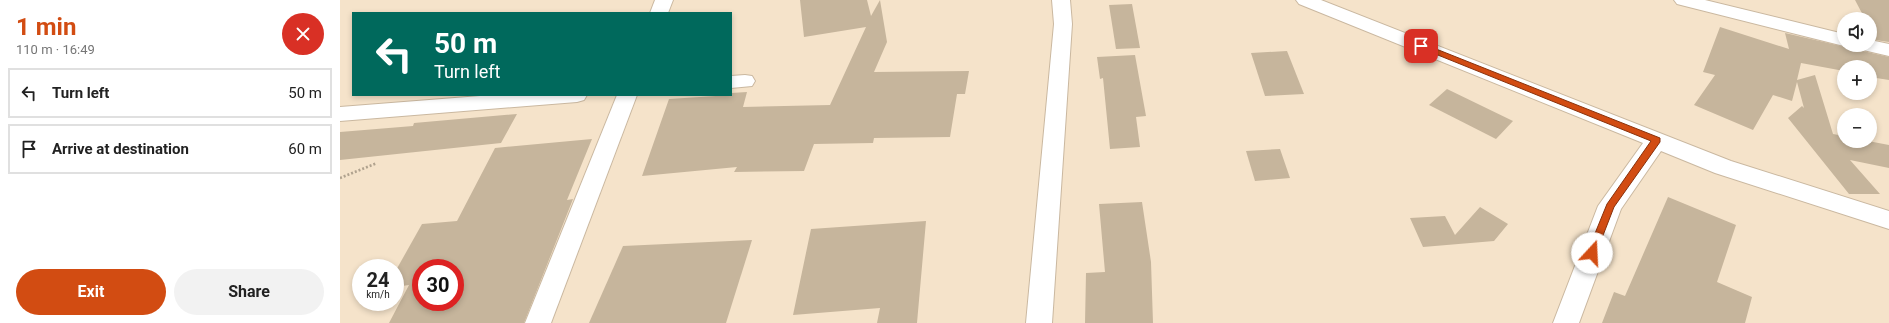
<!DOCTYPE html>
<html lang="en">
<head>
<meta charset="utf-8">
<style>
	:root { --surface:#fff; --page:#f2f2f2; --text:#222; --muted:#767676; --line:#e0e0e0; --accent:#d24c12 }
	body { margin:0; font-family:Roboto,sans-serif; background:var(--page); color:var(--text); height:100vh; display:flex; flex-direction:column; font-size:15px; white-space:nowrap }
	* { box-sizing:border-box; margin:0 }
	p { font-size:13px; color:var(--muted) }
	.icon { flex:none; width:22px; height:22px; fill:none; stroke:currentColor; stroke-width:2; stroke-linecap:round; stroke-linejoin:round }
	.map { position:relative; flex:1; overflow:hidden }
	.details { display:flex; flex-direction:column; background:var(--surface); width:340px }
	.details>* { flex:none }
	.banner { position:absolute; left:12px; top:12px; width:380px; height:84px; border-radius:0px; box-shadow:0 2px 6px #0003; background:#00695c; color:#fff; overflow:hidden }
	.controls { position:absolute; left:1497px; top:12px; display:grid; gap:8px }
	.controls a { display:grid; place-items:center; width:40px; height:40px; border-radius:50%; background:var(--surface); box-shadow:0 2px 6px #0003; font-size:20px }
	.speed { position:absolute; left:12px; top:259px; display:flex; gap:8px; font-size:20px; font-weight:700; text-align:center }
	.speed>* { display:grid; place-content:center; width:52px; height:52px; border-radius:50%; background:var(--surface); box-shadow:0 2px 6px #0003; line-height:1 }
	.speed small { font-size:10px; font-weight:400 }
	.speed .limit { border:6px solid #d22; background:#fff; color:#111 }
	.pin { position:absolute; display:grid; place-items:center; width:34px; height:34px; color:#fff; margin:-17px; border-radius:8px; box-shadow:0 2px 6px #0006 }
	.me { position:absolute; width:44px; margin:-22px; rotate:20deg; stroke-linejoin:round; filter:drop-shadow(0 0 3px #0008) }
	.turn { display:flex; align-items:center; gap:14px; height:84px; padding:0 16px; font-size:18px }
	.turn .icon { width:52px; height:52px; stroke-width:2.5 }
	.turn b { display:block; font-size:28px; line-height:34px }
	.round { display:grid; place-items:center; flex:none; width:42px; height:42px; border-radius:21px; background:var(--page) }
	.summary { display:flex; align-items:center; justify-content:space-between; height:68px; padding:0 16px }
	h1 { font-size:24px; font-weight:700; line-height:30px; color:var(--accent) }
	.button { display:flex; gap:8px; margin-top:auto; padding:8px 16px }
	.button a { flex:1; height:46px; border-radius:24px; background:var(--accent); color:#fff; font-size:16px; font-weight:700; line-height:46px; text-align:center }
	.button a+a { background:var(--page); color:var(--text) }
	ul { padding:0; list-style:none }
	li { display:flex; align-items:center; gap:12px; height:50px; margin:0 8px 6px; padding:0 8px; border:2px solid var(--line); border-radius:0px }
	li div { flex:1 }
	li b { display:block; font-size:15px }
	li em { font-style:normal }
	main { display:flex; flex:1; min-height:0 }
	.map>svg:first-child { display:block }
	.building { fill:#c6b59c; fill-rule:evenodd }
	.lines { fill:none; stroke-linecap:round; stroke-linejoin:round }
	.minor-casing { stroke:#cab8a0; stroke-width:2 }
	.major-casing { stroke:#cab8a0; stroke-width:2 }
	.path { stroke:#b0a28e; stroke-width:2.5; stroke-dasharray:2 2; stroke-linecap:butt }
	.minor { fill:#fff; fill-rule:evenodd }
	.major { fill:#fff; fill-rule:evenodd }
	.route { fill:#d24c12; stroke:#88310c }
</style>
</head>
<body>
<main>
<section class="details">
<div class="summary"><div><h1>1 min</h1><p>110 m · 16:49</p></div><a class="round" style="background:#d93025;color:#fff"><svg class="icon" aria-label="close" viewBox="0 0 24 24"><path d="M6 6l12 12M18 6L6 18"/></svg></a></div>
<ul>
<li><svg class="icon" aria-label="left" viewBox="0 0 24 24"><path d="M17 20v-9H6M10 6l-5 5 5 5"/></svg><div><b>Turn left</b></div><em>50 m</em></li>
<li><svg class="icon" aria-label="arrive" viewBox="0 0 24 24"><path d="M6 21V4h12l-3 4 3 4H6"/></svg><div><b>Arrive at destination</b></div><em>60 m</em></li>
</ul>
<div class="button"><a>Exit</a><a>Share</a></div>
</section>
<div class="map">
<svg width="1549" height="323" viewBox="0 0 1549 323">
	<rect width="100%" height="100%" fill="#f5e3ca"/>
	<g class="building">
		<path d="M460 0H527L531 16 540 0 547 42 534 72 629 71 625 94H617L610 137 534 138 533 143 474 144 464 171 394 172 397 167 302 176 329 99 391 95V93L407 92 403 107 490 105 526 27 464 37Z"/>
		<path d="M1515 0H1549V42L1535 40 1530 29V19H1525Z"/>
		<path d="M792 4 800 48 776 49 769 5Z"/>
		<path d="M1380 27 1449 49 1445 33 1549 57V80L1530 77V67H1504V71L1461 63 1457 80 1475 75 1493 134 1504 136V141H1528L1549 145V168L1510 160 1540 194H1509L1448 118 1462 106 1464 108 1457 82 1452 101 1433 95 1413 130 1354 105 1375 75 1363 72Z"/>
		<path d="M947 51 964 94 925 96 911 53Z"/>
		<path d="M795 55 806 116 796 117 800 147 770 149 763 78 760 79 757 57Z"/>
		<path d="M1107 89 1173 121 1156 139 1089 105Z"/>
		<path d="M177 114 161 143 0 160V132L73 126 74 123Z"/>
		<path d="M252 139 227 200 233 199 184 323H49L69 285 55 287V272L82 224 117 221 155 148ZM81 268H115V302H81Z"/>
		<path d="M940 149 950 178 915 181 906 151Z"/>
		<path d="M1328 197 1396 225 1377 282 1412 297 1405 323H1262L1274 292 1285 296Z"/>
		<path d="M802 202 811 262 813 323H745L746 273 765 272 759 204Z"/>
		<path d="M1140 207 1168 224 1154 241 1083 247 1070 218 1105 216 1115 235Z"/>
		<path d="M586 221 577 323H537L540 308 453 315 471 229Z"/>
		<path d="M412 240 386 323H249L283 246Z"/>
	</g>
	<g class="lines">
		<defs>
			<g id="minor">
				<path d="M315 0H333L328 13H310Z"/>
				<path d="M956 0H981L1391 161 1549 211V229L1375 173 1321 151 1281 209 1239 323H1213L1258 206 1303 143 959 4Z"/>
				<path d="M1334 0H1365L1504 34V45H1507L1504 46 1337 4Z"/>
				<path d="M1530 40 1549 44V56L1519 49 1516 45H1530Z"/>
				<path d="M405 75 412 76 415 81 412 86 391 88V76Z"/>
				<path d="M153 95H247L244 100 237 102 0 121V107Z"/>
				<path d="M277 95H297L211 323H185Z"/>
			</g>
			<path id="major" d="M712 0H730L732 24 712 323H686L714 24Z"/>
		</defs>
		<use href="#minor" class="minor-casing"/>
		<use href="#major" class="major-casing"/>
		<path class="path" d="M0 178 37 163"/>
		<use href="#minor" class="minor"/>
		<use href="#major" class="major"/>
	</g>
	<path class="route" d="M1081 43 1320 138V142L1274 207 1255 256 1252 257 1247 253 1267 204 1311 141 1078 47 1077 46Z"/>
</svg>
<div class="controls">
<a><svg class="icon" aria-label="sound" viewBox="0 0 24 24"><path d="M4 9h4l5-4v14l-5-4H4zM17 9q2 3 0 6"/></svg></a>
<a>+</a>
<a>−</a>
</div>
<div class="speed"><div>24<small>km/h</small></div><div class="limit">30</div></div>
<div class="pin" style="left:1081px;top:46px;background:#d93025"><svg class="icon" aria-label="arrive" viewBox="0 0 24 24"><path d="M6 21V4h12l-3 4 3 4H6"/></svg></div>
<svg class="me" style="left:1252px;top:253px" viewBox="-20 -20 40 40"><circle r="19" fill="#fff"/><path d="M0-13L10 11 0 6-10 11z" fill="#d24c12"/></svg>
<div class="banner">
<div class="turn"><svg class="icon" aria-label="left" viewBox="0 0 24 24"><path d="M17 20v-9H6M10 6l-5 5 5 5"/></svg><div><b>50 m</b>Turn left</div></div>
</div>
</div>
</main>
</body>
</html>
